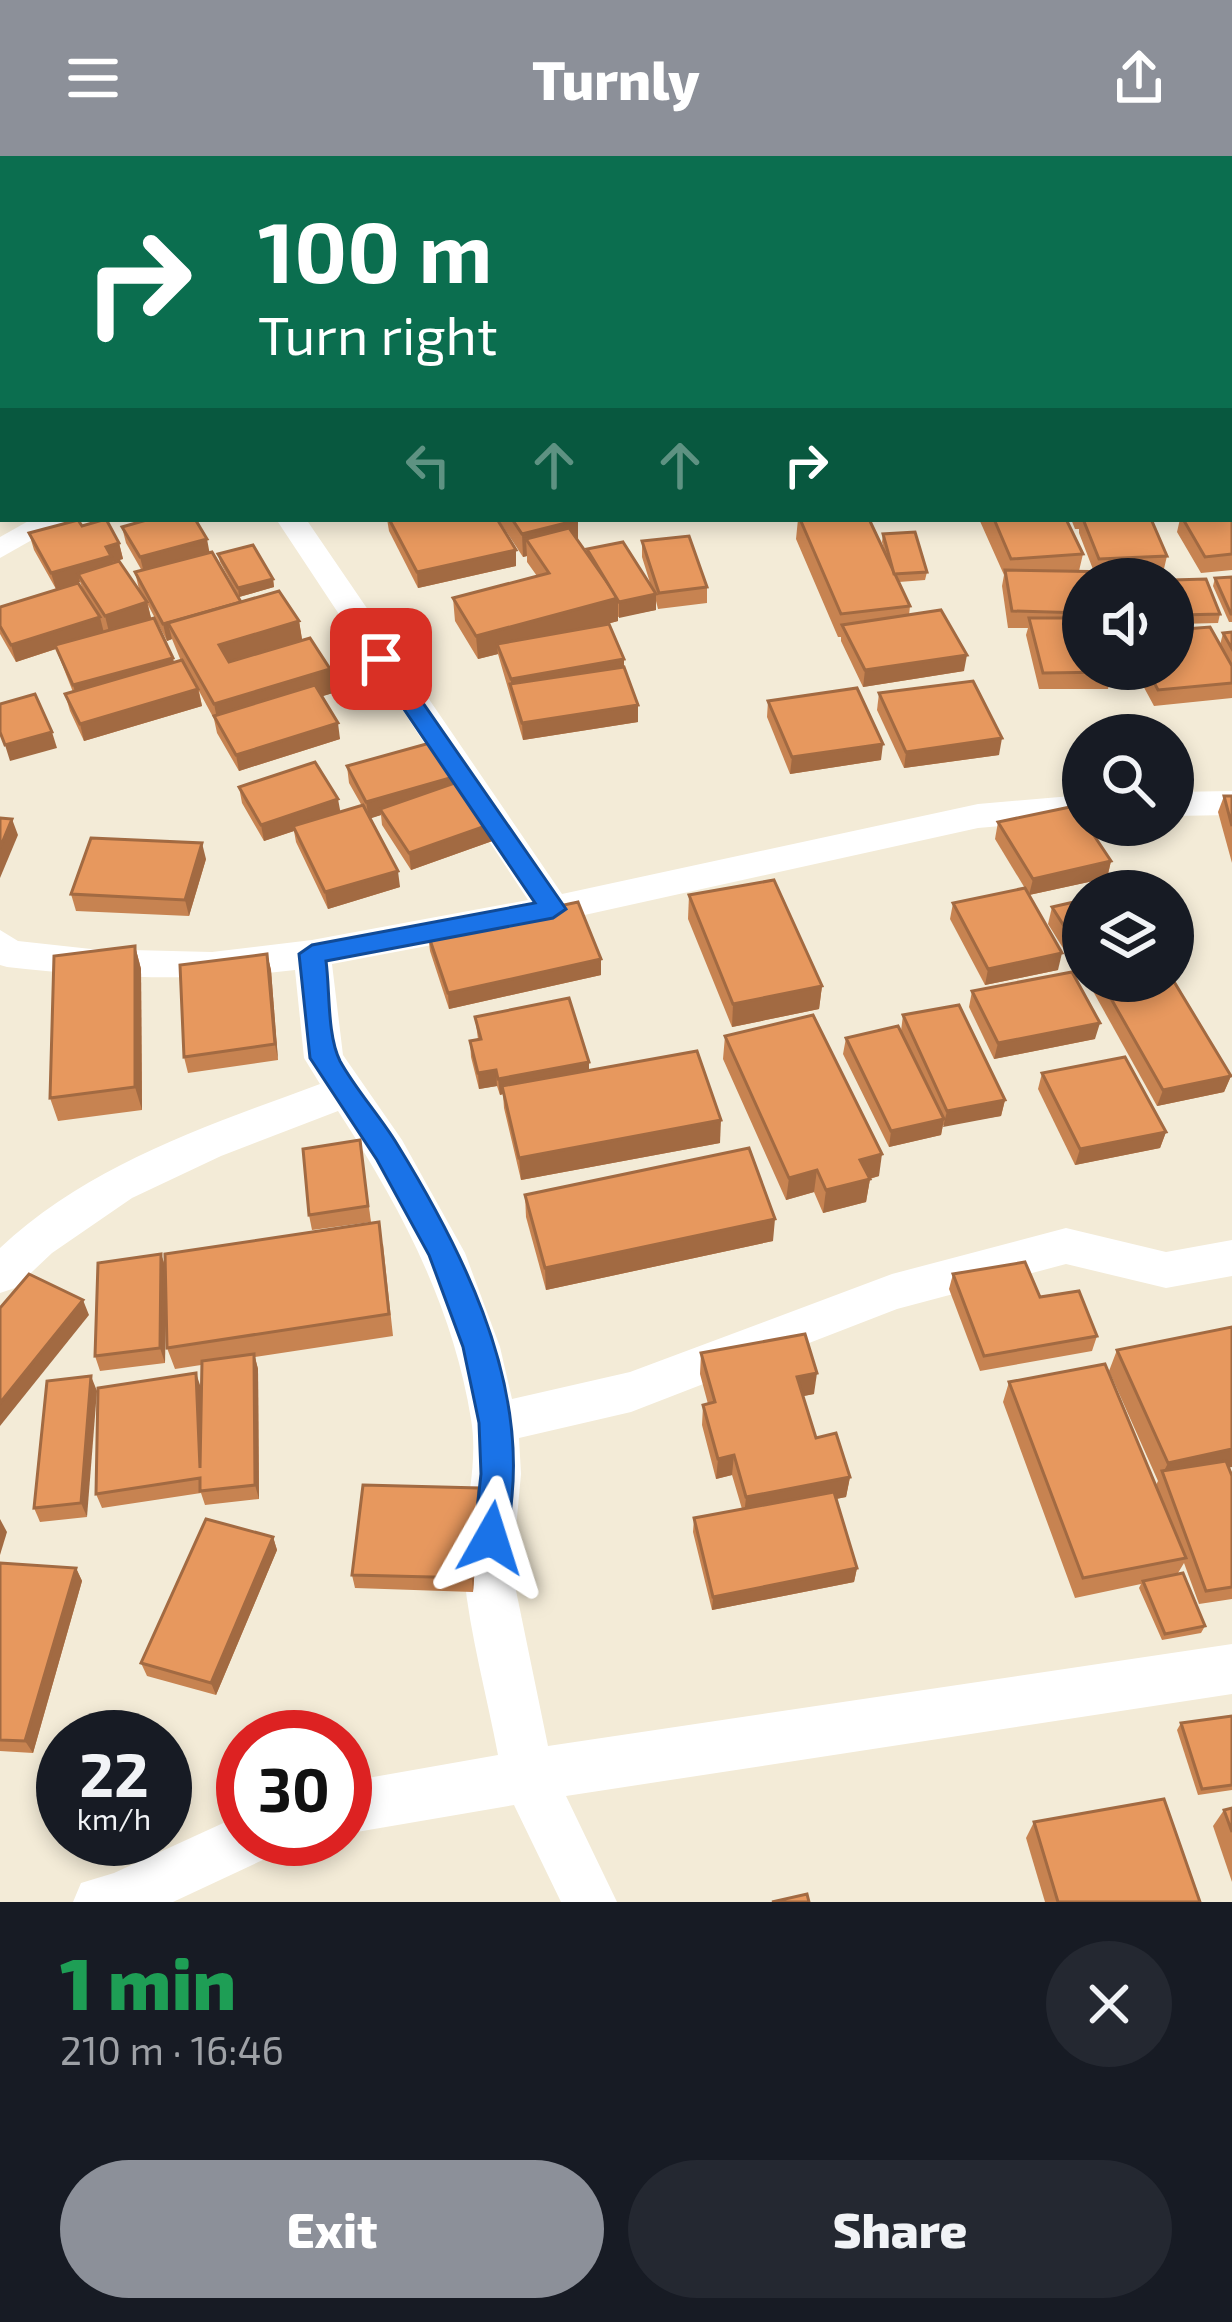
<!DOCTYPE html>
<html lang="en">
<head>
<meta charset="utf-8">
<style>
	:root { --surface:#171b24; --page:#242831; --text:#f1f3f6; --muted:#9ea1a6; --accent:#8c9099 }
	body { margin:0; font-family:"Exo 2",sans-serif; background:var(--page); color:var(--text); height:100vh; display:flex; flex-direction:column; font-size:45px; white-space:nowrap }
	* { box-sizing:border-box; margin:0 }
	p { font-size:39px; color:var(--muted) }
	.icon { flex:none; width:66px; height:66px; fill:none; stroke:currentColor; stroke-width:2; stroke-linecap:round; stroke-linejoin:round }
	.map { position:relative; height:1746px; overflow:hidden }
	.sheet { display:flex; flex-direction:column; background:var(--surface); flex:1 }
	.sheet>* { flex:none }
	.banner { position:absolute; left:0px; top:0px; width:1233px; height:366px; box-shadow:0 6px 18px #0003; background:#0b6e4f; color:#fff; overflow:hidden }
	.controls { position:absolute; left:1062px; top:402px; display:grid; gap:24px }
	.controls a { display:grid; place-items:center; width:132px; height:132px; border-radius:50%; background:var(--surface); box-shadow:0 6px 18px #0003; font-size:60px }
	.speed { position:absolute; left:36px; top:1554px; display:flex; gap:24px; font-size:60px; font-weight:700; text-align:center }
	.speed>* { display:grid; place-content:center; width:156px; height:156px; border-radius:50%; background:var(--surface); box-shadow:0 6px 18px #0003; line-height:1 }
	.speed small { font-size:30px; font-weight:400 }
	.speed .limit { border:18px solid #d22; background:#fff; color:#111 }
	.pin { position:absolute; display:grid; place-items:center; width:102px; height:102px; color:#fff; margin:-51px; border-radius:24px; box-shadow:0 6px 18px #0006 }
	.me { position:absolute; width:132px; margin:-66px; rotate:6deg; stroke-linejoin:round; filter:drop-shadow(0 0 9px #0008) }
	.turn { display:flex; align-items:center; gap:42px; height:252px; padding:0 60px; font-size:54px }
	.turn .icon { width:156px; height:156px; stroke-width:2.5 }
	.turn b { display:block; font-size:84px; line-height:102px }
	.lanes { display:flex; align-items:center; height:114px; padding:0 60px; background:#0003; justify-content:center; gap:60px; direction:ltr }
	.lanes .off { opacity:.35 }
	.round { display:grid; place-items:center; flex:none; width:126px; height:126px; border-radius:63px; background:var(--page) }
	.overview { display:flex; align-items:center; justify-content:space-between; height:204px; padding:0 60px }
	h1 { font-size:72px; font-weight:800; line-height:90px; color:#1e9e55 }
	.cta { display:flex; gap:24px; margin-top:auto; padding:24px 60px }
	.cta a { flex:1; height:138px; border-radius:72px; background:var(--accent); color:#fff; font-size:48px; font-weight:800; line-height:138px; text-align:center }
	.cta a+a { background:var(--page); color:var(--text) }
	header { display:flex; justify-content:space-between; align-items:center; height:156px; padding:0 60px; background:var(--accent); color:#fff; font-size:54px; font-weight:800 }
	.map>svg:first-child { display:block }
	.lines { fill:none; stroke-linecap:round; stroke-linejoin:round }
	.minor { fill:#fff; fill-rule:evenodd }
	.wall { fill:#c78351; fill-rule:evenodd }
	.shaded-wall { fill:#a26a42 }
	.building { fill:#e7985e; stroke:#a26a42; stroke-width:3 }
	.route { fill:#1a73e8; stroke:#114b97; stroke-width:3 }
</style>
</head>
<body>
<header><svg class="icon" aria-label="menu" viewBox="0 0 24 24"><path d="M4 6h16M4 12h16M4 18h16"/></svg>Turnly<svg class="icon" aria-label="share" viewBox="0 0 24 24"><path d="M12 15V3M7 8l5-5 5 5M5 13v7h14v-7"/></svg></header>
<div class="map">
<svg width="1232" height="1746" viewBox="0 0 1232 1746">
	<rect width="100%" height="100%" fill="#f3ebd7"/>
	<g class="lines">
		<g class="minor">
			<path d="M491 0H515L490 3Z"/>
			<rect x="1230" y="73" width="2" height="14"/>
			<path d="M32 363H69L0 402V381Z"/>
			<path d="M276 363H306L562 738 978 648 1083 639V663L978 672 553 766 332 808 343 899 402 984 465 1097 500 1191 512 1243 630 1216 892 1118 1066 1072 1166 1096 1232 1084V1120L1166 1132 1066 1108 897 1153 631 1256 519 1282 521 1318 512 1415 548 1590 1232 1488V1538L566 1640 617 1746H561L514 1649 345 1678V1626L498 1599C487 1540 470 1479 464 1419 459 1367 480 1316 471 1263 453 1150 400 1050 338 955L221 1000 132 1042 52 1097 15 1132 0 1137V1092C90 1008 207 970 320 928L304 902 295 814C197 826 104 822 7 811L0 809V774L18 785 91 793 212 796 312 784 528 744Z"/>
			<path d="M1232 635V659L1173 660V636Z"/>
			<path d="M243 1658V1683H275L267 1702 173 1746H73L81 1727 114 1717Z"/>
		</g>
	</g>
	<g class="wall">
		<path d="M201 0H238L233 3H205Z"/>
		<path d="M1232 355V414L1201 417 1177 376 1180 363H1230Z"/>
		<path d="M387 363H497L516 394V410L418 432 389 375Z"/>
		<path d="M498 363H577L578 386 587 399V393L651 430 642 401V385L707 431V447L658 453 656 445V454L618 461V465L603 469 624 503V512L638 566 523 584 498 498 478 503 455 465 453 442 537 420 527 406V400L523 401Z"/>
		<path d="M798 363H869L885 396 882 386 883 378 927 416 925 424 899 426 910 450 909 459 964 515 863 531 841 485V481H838L796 383Z"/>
		<path d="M979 363H1066L1083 398 1079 415 1094 416 1079 377V373H1075L1071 363H1151L1167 400 1163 417 1118 419 1083 423V513L1112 516 1108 533H1039L1026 479 1028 472H1008L1002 430 1004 419Z"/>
		<path d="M82 370 119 387 123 403 112 406 113 408 143 440 139 433 135 416 142 415 126 387 122 371 210 396 241 446 299 465 302 484 333 537 322 540 340 583 239 615 217 577 214 563 199 535 202 550 84 585 70 555 65 538 73 536 56 493 16 506 0 478V451L83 434 80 426 56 433 34 394 29 377ZM148 449 167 485 172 483 181 505 174 507 151 462Z"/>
		<path d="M218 398 273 423 274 431 239 441 220 406Z"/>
		<path d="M1232 421V466H1229L1213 430 1215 422Z"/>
		<path d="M1173 424 1220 458 1218 467 1178 468 1173 456Z"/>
		<path d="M1232 476V542L1154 550 1134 513H1173L1220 489 1223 477Z"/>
		<path d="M879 537 999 599 904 612 877 554Z"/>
		<path d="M768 545 881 604 790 618 767 561Z"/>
		<path d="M347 610 457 620 458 626 498 683 411 714 382 669 381 659 370 662 400 731 328 753 296 686 294 675 264 685 242 647 239 631 340 656 362 650 349 627Z"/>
		<path d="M1224 640H1232V707L1218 656Z"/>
		<path d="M998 666 1111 705 1107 722 1029 739 995 683Z"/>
		<path d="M206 703 189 760 76 755 71 738Z"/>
		<path d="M689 739 822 830 819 853 732 871 688 763Z"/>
		<path d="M1083 744V811L1076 813 1048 768 1052 751Z"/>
		<path d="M953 747 1058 814 985 829 950 763Z"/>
		<path d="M428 778 601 819 449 853 430 795Z"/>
		<path d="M135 790 141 813 142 954 58 965 50 942Z"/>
		<path d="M267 798 271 814 278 904 188 917 184 901Z"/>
		<path d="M1090 825H1173L1231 920 1224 936 1157 950 1089 828Z"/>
		<path d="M972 835 1095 883 994 903 969 851Z"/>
		<path d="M903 859 1005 944 1001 960 943 969 941 979 889 991 843 898 846 882 901 875Z"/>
		<path d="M475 861 589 906V914L720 987 521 1024 504 952 503 938 500 939 497 930 479 933 471 901 470 885 478 883Z"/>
		<path d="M725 880 879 1020 870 1023 866 1046 823 1057 814 1036 786 1044 723 903Z"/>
		<path d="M1042 917 1166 976 1160 992 1075 1009 1038 933Z"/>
		<path d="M360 984 371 1066 312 1074 309 1059Z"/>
		<path d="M525 1039 773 1085 546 1134 526 1061Z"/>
		<path d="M383 1088 393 1180 255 1201 258 1213 259 1343 205 1349 201 1337 102 1352 96 1338 201 1232V1209L175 1213 167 1192 166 1126 165 1207 100 1215 95 1200 161 1098 166 1112Z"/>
		<path d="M953 1118 1097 1180 1092 1195 980 1215 949 1133Z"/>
		<path d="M1117 1194 1229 1312 1232 1320V1443L1199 1448 1184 1407 1178 1417 1205 1470 1201 1477 1162 1484 1139 1432 1141 1428 1075 1442 1003 1246 1009 1226 1156 1329 1158 1325 1109 1215Z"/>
		<path d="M701 1197 814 1238 803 1240 816 1282 850 1321 846 1341 836 1343 857 1412 854 1426 712 1454 693 1376 694 1362 742 1353 732 1319 716 1323 702 1269 703 1249 708 1248 700 1218Z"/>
		<path d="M47 1225 87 1361 40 1366 34 1352Z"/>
		<path d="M479 1332 480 1346 473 1436 355 1432 352 1419Z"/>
		<path d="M273 1381 277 1394 216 1539 147 1520 141 1507Z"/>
		<path d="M0 1407 76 1412 82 1425 33 1597 0 1595Z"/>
		<path d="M1232 1560V1634L1198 1639 1177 1574 1181 1567Z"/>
		<path d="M1232 1652V1726L1213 1670 1224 1654Z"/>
		<path d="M1034 1666 1200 1746H1045L1026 1682Z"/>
	</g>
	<g class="shaded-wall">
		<path d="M720 0H766V3H692Z"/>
		<path d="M0 196H3V212L0 213Z"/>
		<path d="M3 330V348L0 350V331Z"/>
		<path d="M578 364V388L526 383 527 400 523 401 522 378Z"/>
		<path d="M207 383 210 399 144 417 140 401Z"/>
		<path d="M119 387 123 403 112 406 115 416 78 418 80 426 56 433 51 417 106 391Z"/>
		<path d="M516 394V410L418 432 417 416Z"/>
		<path d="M273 423 274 431 239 441 238 432Z"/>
		<path d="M656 438V454L619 462V446Z"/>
		<path d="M618 442V465L501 497 497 488 498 498 478 503 476 480Z"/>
		<path d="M147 446 151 462 109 476 105 460Z"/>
		<path d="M100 461 104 477 16 506 11 489Z"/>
		<path d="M299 465 303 489 223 513 219 489Z"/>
		<path d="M168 467 172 483 167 485 163 468Z"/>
		<path d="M967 499 964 515 863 531 865 514Z"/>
		<path d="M173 502 177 518 78 546 73 529Z"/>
		<path d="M624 503V519L511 532V523Z"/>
		<path d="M330 513 333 537 219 572 214 548Z"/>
		<path d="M198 533 202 550 84 585 80 568Z"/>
		<path d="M638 549V566L523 584 522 567Z"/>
		<path d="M338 567 340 583 239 615 236 599Z"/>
		<path d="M52 576 57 592 10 605 5 589Z"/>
		<path d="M1002 582 999 599 904 612 906 596Z"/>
		<path d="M883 588 881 604 790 618 792 601Z"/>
		<path d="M457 620 459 636 380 653 381 659 369 663 366 646Z"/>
		<path d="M338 643 341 659 293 670 294 675 264 685 261 669Z"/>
		<path d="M12 663 18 679 0 722V692Z"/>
		<path d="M497 666 498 683 411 714 409 697Z"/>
		<path d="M202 687 206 703 189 760 185 744Z"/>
		<path d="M1111 705 1107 722 1029 739 1033 723Z"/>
		<path d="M398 715 400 731 328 753 325 736Z"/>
		<path d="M1190 771 1185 788 1173 790V775Z"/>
		<path d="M135 790 141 813 142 954 135 931Z"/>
		<path d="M1083 796V811L1076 813 1081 797Z"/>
		<path d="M1062 797 1058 814 985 829 988 813Z"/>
		<path d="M267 798 271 814 278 904 275 888Z"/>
		<path d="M601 803V819L449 853 448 837Z"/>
		<path d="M822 830 819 853 732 871 733 848Z"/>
		<path d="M1100 867 1095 883 994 903 998 887Z"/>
		<path d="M589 906V922L502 930 503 938 500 939 498 923Z"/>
		<path d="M496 914 497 930 479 933 478 917Z"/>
		<path d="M1231 920 1224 936 1157 950 1163 934Z"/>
		<path d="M1005 944 1001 960 943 971 947 955Z"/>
		<path d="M944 963 941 979 889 991 891 975Z"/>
		<path d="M721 964 720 987 521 1024 519 1002Z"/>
		<path d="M1166 976 1160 992 1075 1009 1080 993Z"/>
		<path d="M882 998 879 1020 857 1026 860 1004Z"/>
		<path d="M817 1014 814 1036 786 1044 789 1022Z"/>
		<path d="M870 1023 866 1046 823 1057 826 1034Z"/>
		<path d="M775 1063 773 1085 546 1134 545 1112Z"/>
		<path d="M161 1098 166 1114 165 1207 160 1192Z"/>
		<path d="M83 1144 89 1159 0 1270V1247Z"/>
		<path d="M254 1198 258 1213 259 1343 255 1329Z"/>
		<path d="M196 1217 201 1232 200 1312Z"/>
		<path d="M817 1217 814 1238 794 1242 797 1221Z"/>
		<path d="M91 1220 97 1235 87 1361 81 1347Z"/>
		<path d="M1232 1293V1311L1166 1325 1163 1317 1168 1307Z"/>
		<path d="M734 1299 732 1319 716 1323 718 1303Z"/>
		<path d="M850 1321 846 1341 744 1361 746 1341Z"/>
		<path d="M479 1332 480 1346 473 1436 472 1422Z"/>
		<path d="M0 1363 7 1376 0 1399Z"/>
		<path d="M273 1381 277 1394 216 1539 211 1527Z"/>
		<path d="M76 1412 82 1425 33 1597 25 1585Z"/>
		<path d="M857 1412 854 1426 712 1454 713 1441Z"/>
	</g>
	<g class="building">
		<path d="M271 0H293L289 3H267Z"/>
		<path d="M318 0H354L364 3H314Z"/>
		<path d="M548 0H639L640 3H549Z"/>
		<path d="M817 0H867V3H816Z"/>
		<path d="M987 0H1036L1038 3H988Z"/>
		<path d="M1232 0V25H1230V3H1190L1188 1Z"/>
		<rect x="1230" y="109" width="2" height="29"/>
		<path d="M3 124V196H0V125Z"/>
		<path d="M0 309 3 311V330L0 331Z"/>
		<path d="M1230 355H1232V398L1205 401 1183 363H1230Z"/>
		<path d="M106 363 119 387 106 391 111 400 51 417 29 377 78 364 82 370Z"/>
		<path d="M150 363H195L207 383 140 401 122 371Z"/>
		<path d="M389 363H497L516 394 417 416Z"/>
		<path d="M512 363H577L578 364 522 378Z"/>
		<path d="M800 363H869L910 450 841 458Z"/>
		<path d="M994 363H1066L1083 398 1011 403Z"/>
		<path d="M1083 363H1151L1167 400 1099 403Z"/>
		<path d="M569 372 618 442 476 480 453 442 549 417 526 383Z"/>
		<path d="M915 376 927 416 894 418 883 378Z"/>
		<path d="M689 380 707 431 659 437 642 385Z"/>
		<path d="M623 386 656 438 619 446 587 393Z"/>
		<path d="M253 389 273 423 238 432 218 398Z"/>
		<path d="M212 396 241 446 163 468 135 416Z"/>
		<path d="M119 405 147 446 105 460 78 418Z"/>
		<path d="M1005 414 1117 416 1119 423H1083V457L1012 455Z"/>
		<path d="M1232 421V458H1231L1215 422Z"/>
		<path d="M1206 423 1220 458 1180 459 1173 442V424Z"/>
		<path d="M78 427 100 461 11 489 0 470V451Z"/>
		<path d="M279 435 299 465 219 489 229 506 310 482 330 513 214 548 168 467Z"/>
		<path d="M941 454 967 499 865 514 842 469Z"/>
		<path d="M154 462 173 502 73 529 55 489Z"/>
		<path d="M1029 462H1083V513H1111L1112 516 1043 517Z"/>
		<path d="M609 468 624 503 511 523 497 488Z"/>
		<path d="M1210 471 1232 510V527L1158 534 1147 513H1173V474Z"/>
		<path d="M1232 476V493L1223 477Z"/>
		<path d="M182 504 198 533 80 568 65 538Z"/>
		<path d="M624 511 638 549 522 567 510 528Z"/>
		<path d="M973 525 1002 582 906 596 879 537Z"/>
		<path d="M315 529 338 567 236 599 214 560Z"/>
		<path d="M857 532 883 588 792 601 768 545Z"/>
		<path d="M35 538 52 576 5 589 0 576V548Z"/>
		<path d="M437 585 457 620 366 646 347 610Z"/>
		<path d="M315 606 338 643 261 669 239 631Z"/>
		<path d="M466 623 497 666 409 697 380 653Z"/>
		<path d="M1224 640H1232V670Z"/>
		<path d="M363 649 398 715 325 736 293 670Z"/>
		<path d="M1075 650 1083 663V669H1087L1111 705 1033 723 998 666Z"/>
		<path d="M0 662 12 663 0 692Z"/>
		<path d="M91 682 202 687 185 744 71 738Z"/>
		<path d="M774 724 822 830 733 848 689 739Z"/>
		<path d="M1159 727 1165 735H1125Z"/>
		<path d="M1025 732 1062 797 988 813 953 747Z"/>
		<path d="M1083 744V796L1081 797 1052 751Z"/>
		<path d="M578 746 601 803 448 837 428 778Z"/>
		<path d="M1173 747 1190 771 1173 775Z"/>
		<path d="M135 790V931L50 942 54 800Z"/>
		<path d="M267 798 275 888 184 901 180 809Z"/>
		<path d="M1072 816 1100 867 998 887 972 835Z"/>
		<path d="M1173 824 1231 920 1163 934 1101 825Z"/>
		<path d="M569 842 589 906 498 923 496 914 478 917 470 885 481 883 475 861Z"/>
		<path d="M959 849 1005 944 947 955 903 859Z"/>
		<path d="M813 859 882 998 860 1004 870 1023 826 1034 817 1014 789 1022 725 880Z"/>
		<path d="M898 870 944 963 891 975 846 882Z"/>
		<path d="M697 895 721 964 519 1002 502 930Z"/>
		<path d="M1125 901 1166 976 1080 993 1042 917Z"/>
		<path d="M360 984 368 1050 309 1059 303 993Z"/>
		<path d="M749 992 775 1063 545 1112 525 1039Z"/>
		<path d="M379 1066 389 1158 167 1192 165 1098Z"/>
		<path d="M161 1098 160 1192 95 1200 98 1107Z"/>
		<path d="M1025 1106 1040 1141 1079 1135 1097 1180 984 1200 953 1118Z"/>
		<path d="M29 1118 83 1144 0 1247V1152Z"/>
		<path d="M1232 1171V1293L1168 1307 1117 1194Z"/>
		<path d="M805 1178 817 1217 797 1221 816 1282 836 1277 850 1321 746 1341 734 1299 718 1303 703 1249 715 1246 701 1197Z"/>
		<path d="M254 1198 255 1329 200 1335V1322L96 1338 98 1232 196 1217 200 1312 202 1205Z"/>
		<path d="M1105 1208 1186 1402 1083 1422 1009 1226Z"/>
		<path d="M91 1220 81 1347 34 1352 47 1225Z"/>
		<path d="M1226 1305 1232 1320V1431L1206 1435 1162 1315Z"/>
		<path d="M363 1329 479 1332 472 1422 352 1419Z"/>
		<path d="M834 1336 857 1412 713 1441 694 1362Z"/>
		<path d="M206 1363 273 1381 211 1527 141 1507Z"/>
		<path d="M0 1407 76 1412 25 1585 0 1584Z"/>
		<path d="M1183 1417 1205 1470 1165 1478 1143 1425Z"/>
		<path d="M1232 1560V1629L1202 1633 1181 1567Z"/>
		<path d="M1164 1643 1200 1746H1058L1034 1666Z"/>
		<path d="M1232 1652V1676L1224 1654Z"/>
		<path d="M807 1738 809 1746H772Z"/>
	</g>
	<path class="route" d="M381 496 389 498 566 753 553 762 326 805C330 834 327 879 340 905 356 934 380 960 397 988 460 1090 524 1216 512 1340 510 1358 510 1377 503 1394L491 1398 479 1394 474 1382 481 1318 479 1267 463 1191 429 1099 377 1004 310 902 299 798 312 789 535 747 370 503Z"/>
</svg>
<div class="controls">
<a><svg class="icon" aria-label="sound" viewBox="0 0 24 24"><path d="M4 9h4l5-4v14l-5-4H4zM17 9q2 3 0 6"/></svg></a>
<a><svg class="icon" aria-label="search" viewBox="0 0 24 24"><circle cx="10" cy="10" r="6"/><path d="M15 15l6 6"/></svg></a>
<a><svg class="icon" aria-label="layers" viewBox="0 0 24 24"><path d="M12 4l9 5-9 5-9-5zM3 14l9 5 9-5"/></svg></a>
</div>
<div class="speed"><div>22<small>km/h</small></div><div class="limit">30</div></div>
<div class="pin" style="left:381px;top:503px;background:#d93025"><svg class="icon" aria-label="arrive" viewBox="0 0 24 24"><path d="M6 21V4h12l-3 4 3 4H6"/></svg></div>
<svg class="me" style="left:491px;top:1382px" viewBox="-20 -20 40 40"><path d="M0-17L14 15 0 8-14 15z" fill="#1a73e8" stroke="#fff" stroke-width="4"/></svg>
<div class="banner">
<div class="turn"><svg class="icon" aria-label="right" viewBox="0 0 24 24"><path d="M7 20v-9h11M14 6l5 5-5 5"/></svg><div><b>100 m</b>Turn right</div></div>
<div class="lanes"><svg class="icon off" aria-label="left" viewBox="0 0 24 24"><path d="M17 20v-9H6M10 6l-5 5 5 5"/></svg><svg class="icon off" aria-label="ahead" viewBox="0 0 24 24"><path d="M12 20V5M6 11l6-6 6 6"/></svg><svg class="icon off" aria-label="ahead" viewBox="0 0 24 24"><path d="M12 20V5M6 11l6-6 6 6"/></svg><svg class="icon" aria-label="right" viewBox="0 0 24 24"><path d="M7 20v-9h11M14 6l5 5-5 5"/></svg></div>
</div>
</div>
<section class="sheet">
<div class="overview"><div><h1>1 min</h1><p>210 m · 16:46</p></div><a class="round"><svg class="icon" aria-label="close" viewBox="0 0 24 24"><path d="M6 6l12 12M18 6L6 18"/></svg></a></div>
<div class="cta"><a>Exit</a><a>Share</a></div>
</section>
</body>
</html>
